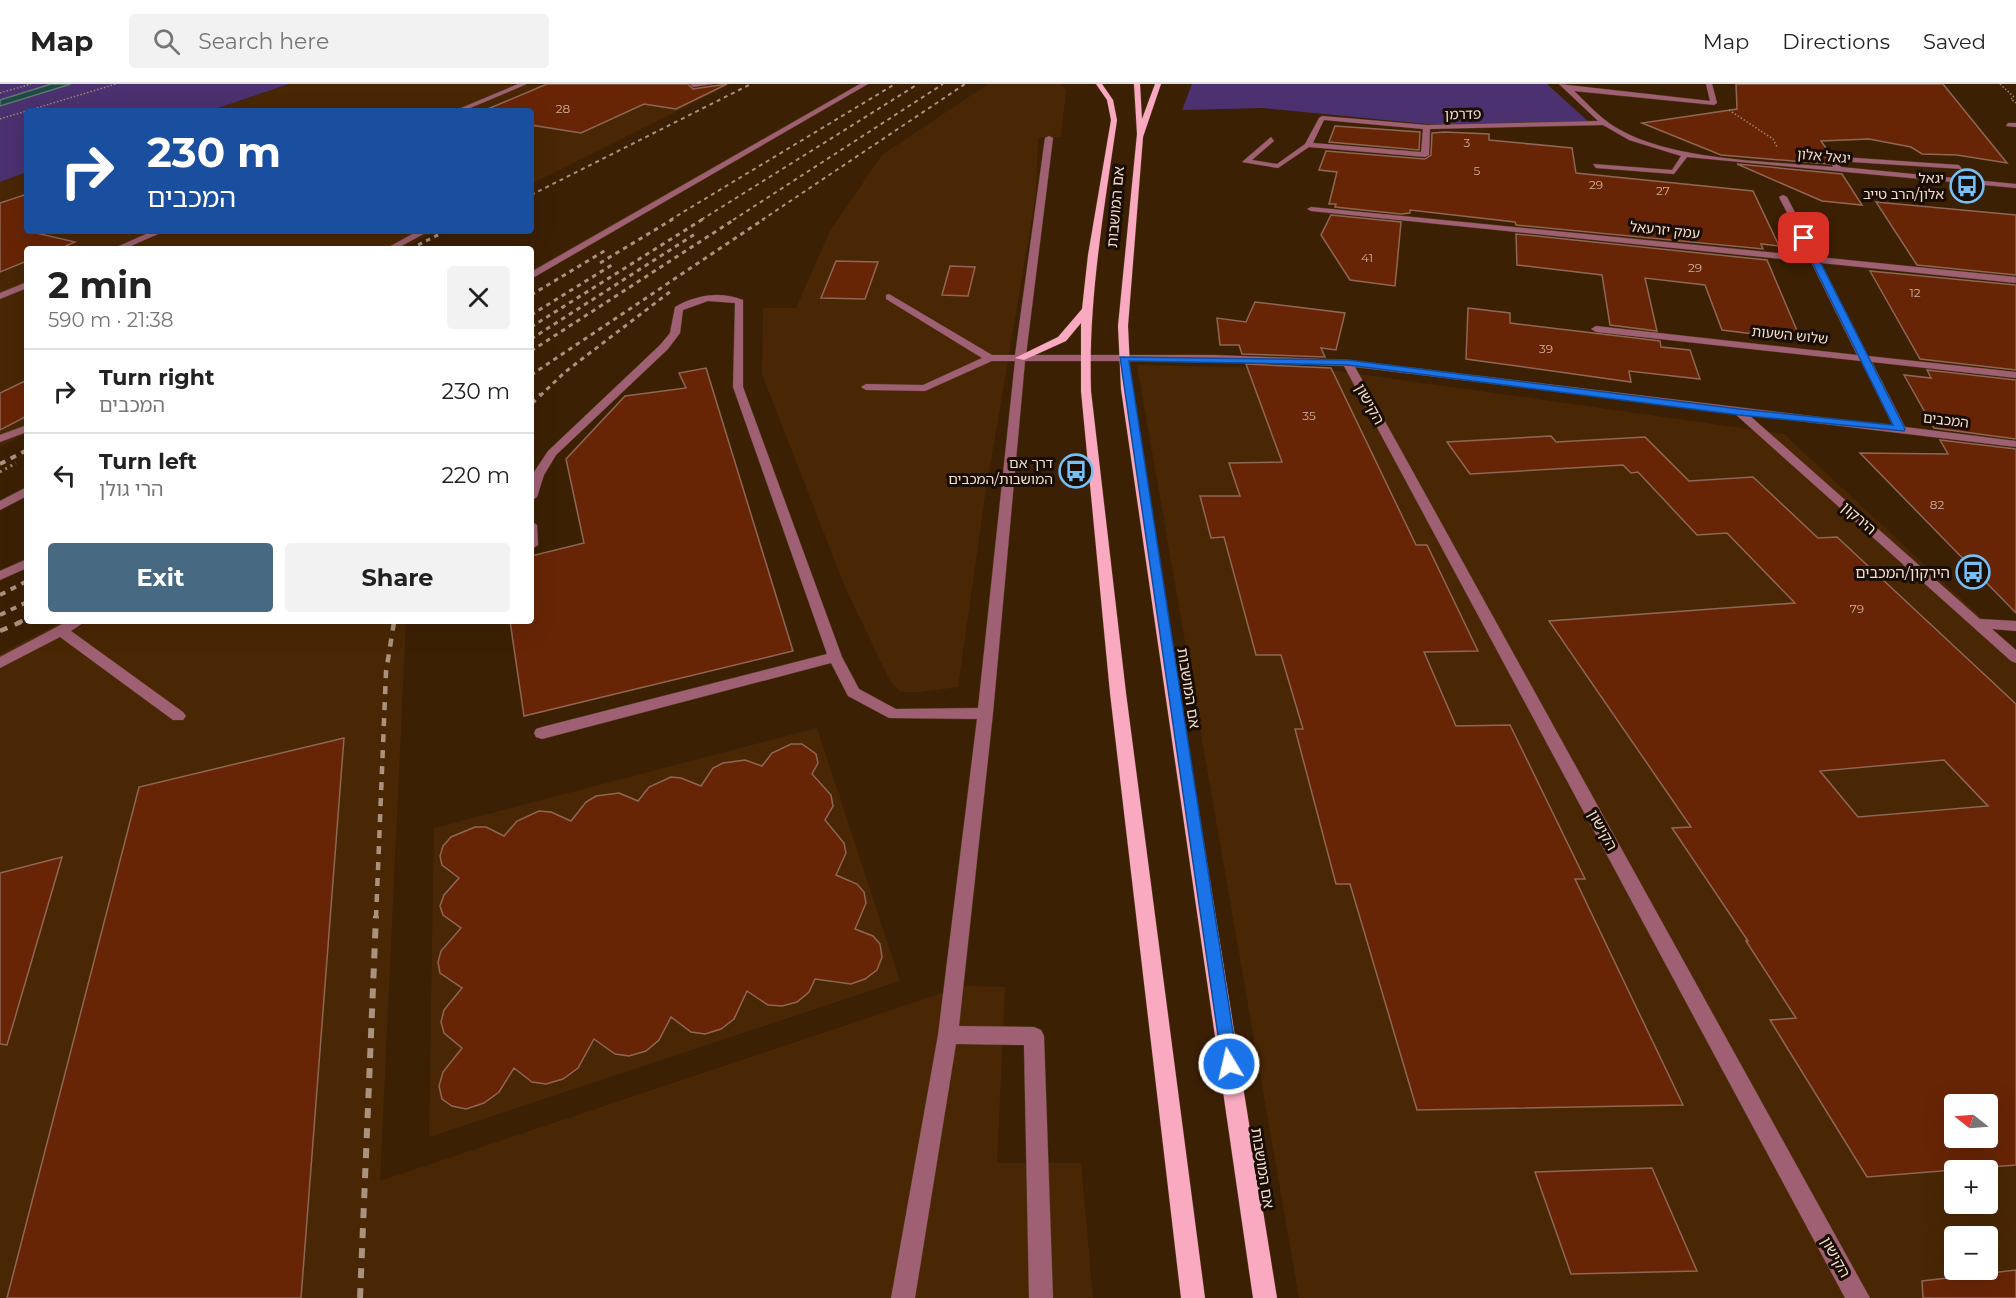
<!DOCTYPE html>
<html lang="en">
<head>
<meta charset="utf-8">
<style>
	:root { --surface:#fff; --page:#f2f2f2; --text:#222; --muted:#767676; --line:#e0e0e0; --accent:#476981 }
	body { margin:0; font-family:Montserrat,"Noto Sans Hebrew",sans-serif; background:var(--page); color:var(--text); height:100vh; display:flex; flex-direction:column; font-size:22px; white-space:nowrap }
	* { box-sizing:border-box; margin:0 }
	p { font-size:20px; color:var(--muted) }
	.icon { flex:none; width:33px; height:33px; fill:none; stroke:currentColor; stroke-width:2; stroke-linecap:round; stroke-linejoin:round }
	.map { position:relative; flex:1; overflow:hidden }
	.sheet { position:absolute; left:24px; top:162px; width:510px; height:378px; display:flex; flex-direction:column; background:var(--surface); border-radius:6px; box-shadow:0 6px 24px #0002 }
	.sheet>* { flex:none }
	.top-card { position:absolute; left:24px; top:24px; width:510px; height:126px; border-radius:6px; box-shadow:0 6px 24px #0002; background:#1a4fa0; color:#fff; overflow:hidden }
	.needle { width:39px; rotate:287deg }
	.tools { position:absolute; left:1944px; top:1010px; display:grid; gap:12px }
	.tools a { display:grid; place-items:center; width:54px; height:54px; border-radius:6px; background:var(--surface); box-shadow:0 6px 24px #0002; font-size:30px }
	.pin { position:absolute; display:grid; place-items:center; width:51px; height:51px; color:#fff; margin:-26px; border-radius:12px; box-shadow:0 3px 9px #0006 }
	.me { position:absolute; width:66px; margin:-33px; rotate:351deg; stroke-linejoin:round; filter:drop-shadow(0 0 4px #0008) }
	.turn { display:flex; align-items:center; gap:21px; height:126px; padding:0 24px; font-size:27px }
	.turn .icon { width:78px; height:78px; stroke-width:2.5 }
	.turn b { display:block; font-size:42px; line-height:51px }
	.round { display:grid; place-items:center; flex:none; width:63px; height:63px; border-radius:6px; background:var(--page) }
	.summary { display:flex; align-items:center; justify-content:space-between; height:102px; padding:0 24px }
	h1 { font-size:36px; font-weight:700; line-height:45px }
	.button { display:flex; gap:12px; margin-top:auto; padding:12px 24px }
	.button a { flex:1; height:69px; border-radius:6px; background:var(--accent); color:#fff; font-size:24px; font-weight:700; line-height:69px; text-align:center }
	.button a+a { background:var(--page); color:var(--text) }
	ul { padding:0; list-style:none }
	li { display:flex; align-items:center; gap:18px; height:84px; padding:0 24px; border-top:2px solid var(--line) }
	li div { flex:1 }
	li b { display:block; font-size:22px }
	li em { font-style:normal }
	header { display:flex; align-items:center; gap:36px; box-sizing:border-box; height:84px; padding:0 30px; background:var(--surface); border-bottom:2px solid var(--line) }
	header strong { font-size:28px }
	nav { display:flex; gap:33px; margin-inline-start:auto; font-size:21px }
	.search { width:420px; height:54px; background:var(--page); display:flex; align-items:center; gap:15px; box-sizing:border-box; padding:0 21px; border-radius:6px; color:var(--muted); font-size:22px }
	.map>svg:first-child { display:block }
	.built { fill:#492704; fill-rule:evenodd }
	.green { fill:#4b316f }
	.water { fill:#1d4b44; stroke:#5d776e; stroke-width:1.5 }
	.building { fill:#682506; stroke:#8f6656; stroke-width:1.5; fill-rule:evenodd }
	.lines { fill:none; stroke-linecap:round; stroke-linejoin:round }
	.minor-casing { stroke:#553b20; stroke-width:1 }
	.major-casing { stroke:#553b20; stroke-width:1 }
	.path-far1 { stroke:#9d8570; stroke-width:1.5; stroke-dasharray:1.5 2; stroke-linecap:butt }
	.path { stroke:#9d8570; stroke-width:3; stroke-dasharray:2 4; stroke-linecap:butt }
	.minor { fill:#9f6073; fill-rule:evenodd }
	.major { fill:#faaac0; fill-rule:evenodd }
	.rail-far4 { stroke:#a9927e; stroke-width:2; stroke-dasharray:4 4; stroke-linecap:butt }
	.rail-far3 { stroke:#a9927e; stroke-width:3; stroke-dasharray:4.5 4.5; stroke-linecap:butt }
	.rail-far2 { stroke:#a9927e; stroke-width:4; stroke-dasharray:6 6; stroke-linecap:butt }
	.rail-far1 { stroke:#a9927e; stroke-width:4.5; stroke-dasharray:8 8; stroke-linecap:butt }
	.rail { stroke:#a9927e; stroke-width:6; stroke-dasharray:10 10; stroke-linecap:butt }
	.route { fill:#1a73e8; stroke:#114b97; stroke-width:1.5 }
	.labels { text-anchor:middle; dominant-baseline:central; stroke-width:6; stroke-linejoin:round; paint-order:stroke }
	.number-label { font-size:12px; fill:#cfb09d }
	.far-street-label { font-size:14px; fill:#f1decf; stroke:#1a0d04 }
	.far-poi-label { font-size:14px; fill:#f1decf; stroke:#1a0d04; text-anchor:end }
	.street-label { font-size:15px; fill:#f1decf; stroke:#1a0d04 }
	.poi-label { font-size:15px; fill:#f1decf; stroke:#1a0d04; text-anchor:end }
</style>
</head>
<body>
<header>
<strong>Map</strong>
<div class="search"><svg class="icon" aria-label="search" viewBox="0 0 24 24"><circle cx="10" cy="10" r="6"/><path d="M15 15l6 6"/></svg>Search here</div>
<nav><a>Map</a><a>Directions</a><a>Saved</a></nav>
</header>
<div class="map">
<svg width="2016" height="1214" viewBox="0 0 2016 1214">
	<rect width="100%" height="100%" fill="#3c2004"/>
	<g class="built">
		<path d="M289 0H731L531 100V27H209Z"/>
		<path d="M988 0H1062L1066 7 1061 53 1038 54 1036 110 985 412 958 603 921 608H901L891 599 845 503 762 290 763 224H796L830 147 882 71Z"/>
		<path d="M27 88V147H437L400 165H27V349L0 363V98Z"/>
		<path d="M1137 281 1323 285 1784 350 2016 566V1214H1299ZM1954 1020H1988V1053H1954ZM1954 1086H1988V1119H1954ZM1954 1152H1988V1185H1954Z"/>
		<path d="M64 537H406L380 1097 963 902 1005 903 997 1079H1081L1093 1214H0V570Z"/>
		<path d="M817 644 900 897 429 1053 434 744Z"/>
	</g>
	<g class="green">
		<path d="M0 0H52L0 16Z"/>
		<path d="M71 0H289L209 27H27V88L0 98V22Z"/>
		<path d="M1192 0H1547L1589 38 1447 42 1263 24 1182 26Z"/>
	</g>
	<path class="water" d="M51 0H71L0 22V16Z"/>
	<g class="building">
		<path d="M547 0H688L693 5 727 0 676 25 644 20 581 49 531 41V27H483Z"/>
		<path d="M1736 0H1943L2007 79 1957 71 1922 70 1911 63 1869 55 1821 57 1830 70 1825 72 1829 80 1721 71 1642 39 1737 25Z"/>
		<path d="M1335 42 1420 48 1419 66 1329 58Z"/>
		<path d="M1445 48 1489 50V56L1572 64 1576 89 1753 107 1779 162 1761 160 1763 165 1516 141 1515 138 1410 126V129L1401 130 1335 123 1336 120H1329L1337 88 1319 86 1326 67 1425 75 1431 71 1432 49Z"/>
		<path d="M1737 80 1842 90 1862 121 1822 117Z"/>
		<path d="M27 110V147L75 158 59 165H27V177L0 188V119Z"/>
		<path d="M1876 118 2016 131V191L1917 181Z"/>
		<path d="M1331 131 1401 138 1395 202 1350 196 1321 151Z"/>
		<path d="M1516 150 1767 176 1801 256 1722 246 1705 201 1645 194 1657 247 1610 241 1602 191 1517 181Z"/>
		<path d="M836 177 878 178 865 215 821 214Z"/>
		<path d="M950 182 975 183 968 212 942 211Z"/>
		<path d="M1870 187 2016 201V286L1920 275Z"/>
		<path d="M1255 218 1345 229 1336 266 1321 264 1325 273 1242 270 1239 261H1220L1217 234 1246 238Z"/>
		<path d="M1468 224 1510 229V239L1660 257 1661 263 1690 266 1700 295 1629 287 1631 298 1466 275Z"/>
		<path d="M1246 280 1331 284 1416 461H1427L1478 567 1424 568 1456 642 1510 641 1585 795H1575L1683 1021 1417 1026 1350 800H1336L1295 645H1303L1281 571H1256L1224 453 1211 454 1200 412H1240L1229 379 1282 378Z"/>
		<path d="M706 284 793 567 524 632 510 537H531V472L584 459 566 375 625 312 686 304 679 289Z"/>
		<path d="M1927 286 2016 296V355L1934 344 1904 291 1931 294Z"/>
		<path d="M27 296V332L0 346V309Z"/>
		<path d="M1551 352 1556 358 1645 353 1689 397 1753 393 1818 454 1837 453 2016 620V1081L1867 1093 1770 936 1796 934 1746 857H1748L1672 744 1691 743 1549 537 1795 519 1727 449 1697 451 1638 388 1631 389 1623 381 1470 390 1447 358ZM1944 676 1988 722 1858 733 1820 687ZM1954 1020H1988V1053H1954Z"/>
		<path d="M1940 356 2016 365V529L1860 369 1948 370Z"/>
		<path d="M344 654 301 1214H7L139 703Z"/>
		<path d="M791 660H802L816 670 818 679 812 690 831 711 833 722 825 736 844 759 846 769 836 791 857 800 864 808 866 819 855 845 873 852 880 860 882 873 877 886 865 895 851 900 815 895 809 908 797 918 782 922 768 921 747 907 734 935 721 945 705 950 691 948 671 933 659 956 646 967 629 972 615 970 594 955 578 984 563 995 546 1000 532 998 514 984 499 1008 484 1019 466 1025 452 1022 442 1015 439 1002 443 988 462 964 444 949 441 938 444 926 462 904 440 889 438 878 441 867 461 844 443 831 440 822 444 811 459 794 442 781 440 772 443 762 451 753 475 743H486L504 752 517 737 539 727 551 728 571 737 586 718 596 712 619 709 638 717 649 703 671 693 681 694 701 702 713 684 723 679 745 676 762 682 772 669Z"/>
		<path d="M62 773 7 961 0 960V789Z"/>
		<path d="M1652 1084 1697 1187 1571 1190 1535 1088Z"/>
		<path d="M2016 1186V1214H1923L1922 1197Z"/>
	</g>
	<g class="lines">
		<defs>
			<g id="minor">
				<path d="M518 0H527L463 27H454Z"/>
				<path d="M690 0H713L693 3Z"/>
				<path d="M860 0H868L531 195V188Z"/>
				<path d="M1559 0 1710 17 1706 0H1712L1717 19 1714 21 1574 7C1587 19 1600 34 1615 43 1670 77 1768 77 1833 83L1827 72 1959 81 1962 85 1836 77 1841 83 2016 100V104L1687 73 1674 90 1596 84 1593 80 1672 86 1681 72 1629 56 1603 41 1430 45 1429 71 1425 73 1309 63 1278 84 1242 78 1271 53 1274 57 1252 76 1277 80 1305 60 1319 34 1322 32 1427 41 1598 37ZM1324 36 1423 45 1421 68 1313 59Z"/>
				<path d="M2008 39H2016V43L2006 42Z"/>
				<path d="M1049 52 1053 54 1026 271H1214L1348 276 1893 342 1861 277 1596 248 1591 245 1596 242 1857 271 1811 178 1311 127 1307 125 1311 123 1809 172 1779 113 1783 111 1787 113 1818 173 2016 193V199L1821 179 1868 272 2016 288V294L1872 278 1905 343 2016 357V363L1749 331 1980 535 2016 537V547L1992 545 2016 566V579L2011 577 1734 329 1355 283 1870 1214H1845L1344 282 1214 277H1025L993 629 959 942 1034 943 1041 946 1044 952 1053 1214H1029L1024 961 956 960 915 1214H891L938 951 977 635 889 634 848 612 831 579 542 655 536 653 534 649 536 645 542 643 827 570 733 303 735 219 708 217 683 226 680 249 668 265 556 371 544 391 537 413 531 417 532 391 548 367 660 261 670 249 675 223C696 211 720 207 743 216V303L842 573 859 605 896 625 978 624 1015 277H992L925 307 866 306 861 303 866 300 923 301 982 274 886 215V211L889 210 992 271H1015L1045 54Z"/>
				<path d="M153 147H165L124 165H112Z"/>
				<path d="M418 147H429L396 165H385Z"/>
				<path d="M27 198V204L0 215V209Z"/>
				<path d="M27 341V348L0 358V351Z"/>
				<path d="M27 403V412L0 426V417Z"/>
				<path d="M531 437 537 441 538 461 532 465Z"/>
				<path d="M27 475V484L0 496V487Z"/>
				<path d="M68 537H86L71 547 183 628 186 632 183 636H173L60 553 0 584V573Z"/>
			</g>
			<g id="major">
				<path d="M1096 0H1102L1113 16 1117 36C1104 126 1088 215 1091 307L1126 609 1205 1214H1181L1110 609 1081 307V239L1066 257 1024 276 1015 274 1058 253 1082 225 1088 171 1111 36 1107 16Z"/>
				<path d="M1134 0H1140L1142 35 1155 0H1161L1143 53 1128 242 1131 305 1277 1214H1253L1121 305 1118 242 1137 50Z"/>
			</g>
		</defs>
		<use href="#minor" class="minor-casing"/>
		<use href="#major" class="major-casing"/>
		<g class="path-far1">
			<path d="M2000 0 2014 13 2011 15 2016 19"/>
			<path d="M0 9 31 0"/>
			<path d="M1729 26 1773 55 1777 63"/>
			<path d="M0 35 116 0"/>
		</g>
		<path class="path" d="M0 388 16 379"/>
		<use href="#minor" class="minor"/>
		<use href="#major" class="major"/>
		<g class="rail-far4">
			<path d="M531 111 751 0"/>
			<path d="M670 136 895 0"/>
			<path d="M701 136 918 0"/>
			<path d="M733 136 943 0"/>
			<path d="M762 136 965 0"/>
		</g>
		<g class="rail-far3">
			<path d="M410 165 446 147"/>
			<path d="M600 179 673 135"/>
			<path d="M531 211 606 166"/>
			<path d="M531 231 615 179"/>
			<path d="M531 243 703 135"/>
			<path d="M531 255 695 150"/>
			<path d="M531 267 735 135"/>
			<path d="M531 291 764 135"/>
			<path d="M540 312 565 288 671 207"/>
		</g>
		<g class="rail-far2">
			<path d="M531 320 541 310"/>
			<path d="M0 380 27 366"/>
			<path d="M0 511 27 497"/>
			<path d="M0 531 27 518"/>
			<path d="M17 539 27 535"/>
			<path d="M394 539V537"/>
		</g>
		<g class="rail-far1">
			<path d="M0 547 21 538"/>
			<path d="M376 834 386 588 394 538"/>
		</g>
		<path class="rail" d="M360 1214 376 832"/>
	</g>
	<path class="route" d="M1804 151 1808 154 1905 345 1904 347 1739 331 1348 281 1129 277 1238 980 1236 986 1229 989 1223 986 1120 273 1348 276 1739 325 1893 341 1800 154Z"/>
	<defs>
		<symbol id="bus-ring" viewBox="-11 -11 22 22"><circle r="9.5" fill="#1a0d04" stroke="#74c0f6" stroke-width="1.5"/><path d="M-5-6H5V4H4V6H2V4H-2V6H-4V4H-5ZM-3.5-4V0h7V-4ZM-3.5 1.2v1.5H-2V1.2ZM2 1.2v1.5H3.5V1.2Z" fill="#74c0f6"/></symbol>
	</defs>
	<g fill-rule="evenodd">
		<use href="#bus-ring" x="1948" y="83" width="38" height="38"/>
		<use href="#bus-ring" x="1057" y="368" width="38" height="38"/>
		<use href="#bus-ring" x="1954" y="469" width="38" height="38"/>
	</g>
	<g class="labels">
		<g class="number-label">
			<text x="563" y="24">28</text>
			<text x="1467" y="58">3</text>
			<text x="1477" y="86">5</text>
			<text x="1596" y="100">29</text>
			<text x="1663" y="106">27</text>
			<text x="1367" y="173">41</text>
			<text x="1695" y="183">29</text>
			<text x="1915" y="208">12</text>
			<text x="1546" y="264">39</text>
			<text x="1309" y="331">35</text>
			<text x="1937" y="420">82</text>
			<text x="1857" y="524">79</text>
		</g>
		<g class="far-street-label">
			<text transform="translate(1463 30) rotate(-1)">פדרמן</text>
			<text transform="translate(1824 72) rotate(5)">יגאל אלון</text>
			<text transform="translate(1665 146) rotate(6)">עמק יזרעאל</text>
			<text transform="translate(1790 251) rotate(6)">שלוש השעות</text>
			<text transform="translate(1946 336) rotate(7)">המכבים</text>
		</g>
		<g class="far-poi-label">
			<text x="1944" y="94">יגאל<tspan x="1944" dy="16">אלון/הרב טייב</tspan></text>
			<text x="1053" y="379">דרך אם<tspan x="1053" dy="16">המושבות/המכבים</tspan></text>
		</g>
		<g class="street-label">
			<text transform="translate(1115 123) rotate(-85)">אם המושבות</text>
			<text transform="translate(1370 320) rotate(61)">הקישון</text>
			<text transform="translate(1859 434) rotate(41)">הירקון</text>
			<text transform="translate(1189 604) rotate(81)">אם המושבות</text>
			<text transform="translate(1603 746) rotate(61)">הקישון</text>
			<text transform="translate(1263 1084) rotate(81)">אם המושבות</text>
			<text transform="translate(1836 1173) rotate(61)">הקישון</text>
		</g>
		<g class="poi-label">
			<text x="1950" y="488">הירקון/המכבים</text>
		</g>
	</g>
</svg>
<div class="tools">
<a><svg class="needle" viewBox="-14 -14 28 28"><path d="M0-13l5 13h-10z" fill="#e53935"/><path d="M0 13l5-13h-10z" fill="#767676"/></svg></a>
<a>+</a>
<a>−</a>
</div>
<div class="pin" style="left:1804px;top:154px;background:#d93025"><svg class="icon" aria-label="arrive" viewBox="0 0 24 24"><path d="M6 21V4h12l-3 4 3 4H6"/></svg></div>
<svg class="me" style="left:1229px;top:980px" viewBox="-20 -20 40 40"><circle r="17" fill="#1a73e8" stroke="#fff" stroke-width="3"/><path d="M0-11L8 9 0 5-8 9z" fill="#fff"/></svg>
<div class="top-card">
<div class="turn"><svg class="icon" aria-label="right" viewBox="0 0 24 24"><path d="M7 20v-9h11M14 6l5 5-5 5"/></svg><div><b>230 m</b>המכבים</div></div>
</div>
<section class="sheet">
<div class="summary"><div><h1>2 min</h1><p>590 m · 21:38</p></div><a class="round"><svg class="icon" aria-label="close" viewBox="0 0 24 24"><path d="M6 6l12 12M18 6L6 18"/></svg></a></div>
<ul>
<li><svg class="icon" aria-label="right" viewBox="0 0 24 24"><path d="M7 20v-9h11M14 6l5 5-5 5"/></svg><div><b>Turn right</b><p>המכבים</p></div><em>230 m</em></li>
<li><svg class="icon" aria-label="left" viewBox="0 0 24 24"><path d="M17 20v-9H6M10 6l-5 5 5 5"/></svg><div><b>Turn left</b><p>הרי גולן</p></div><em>220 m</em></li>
</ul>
<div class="button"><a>Exit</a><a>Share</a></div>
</section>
</div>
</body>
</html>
